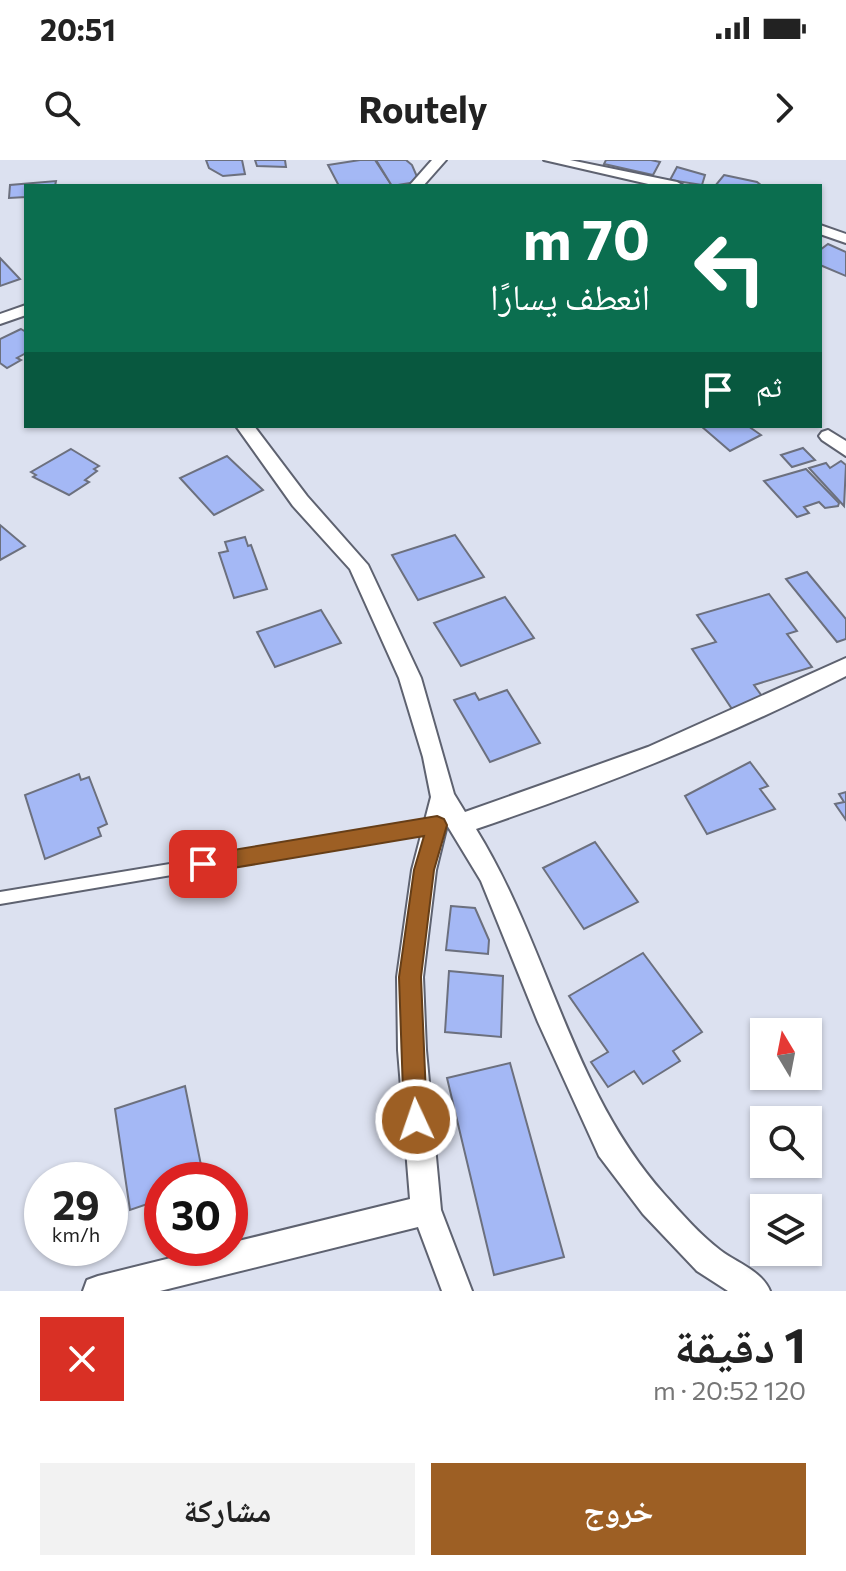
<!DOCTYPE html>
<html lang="ar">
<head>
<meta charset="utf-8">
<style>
	:root { --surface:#fff; --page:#f2f2f2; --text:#222; --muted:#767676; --accent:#9d5f24 }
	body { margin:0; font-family:Commissioner,"Noto Naskh Arabic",sans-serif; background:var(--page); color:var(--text); direction:rtl; height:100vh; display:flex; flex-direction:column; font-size:30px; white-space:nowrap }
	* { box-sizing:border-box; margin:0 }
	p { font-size:26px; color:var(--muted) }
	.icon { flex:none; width:44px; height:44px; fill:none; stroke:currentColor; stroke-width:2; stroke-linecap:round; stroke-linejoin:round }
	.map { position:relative; height:1131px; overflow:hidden; direction:ltr }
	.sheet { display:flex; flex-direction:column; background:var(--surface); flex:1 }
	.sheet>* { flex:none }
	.banner { position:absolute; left:24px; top:24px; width:798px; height:244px; border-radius:0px; box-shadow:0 2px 6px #0004; direction:rtl; background:#0b6e4f; color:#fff; overflow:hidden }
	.needle { width:52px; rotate:350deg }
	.controls { position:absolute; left:750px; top:858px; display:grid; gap:16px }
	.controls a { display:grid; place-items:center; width:72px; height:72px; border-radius:0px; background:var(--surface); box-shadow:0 2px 6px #0004; font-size:40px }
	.speed { position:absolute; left:24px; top:1002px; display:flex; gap:16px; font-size:40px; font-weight:700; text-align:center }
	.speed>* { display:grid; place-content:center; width:104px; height:104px; border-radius:50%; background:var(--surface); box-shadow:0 2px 6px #0004; line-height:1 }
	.speed small { font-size:20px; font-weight:400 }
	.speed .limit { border:12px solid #d22; background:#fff; color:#111 }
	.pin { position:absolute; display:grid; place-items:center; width:68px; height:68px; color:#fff; margin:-34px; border-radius:16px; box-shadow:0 4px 12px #0006 }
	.me { position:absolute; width:88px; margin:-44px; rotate:357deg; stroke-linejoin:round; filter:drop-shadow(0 0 6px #0008) }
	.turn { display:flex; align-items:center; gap:28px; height:168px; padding:0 40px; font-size:36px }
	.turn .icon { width:104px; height:104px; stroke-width:2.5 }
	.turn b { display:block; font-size:56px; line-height:68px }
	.then { display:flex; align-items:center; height:76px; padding:0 40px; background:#0003; gap:16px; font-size:30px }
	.round { display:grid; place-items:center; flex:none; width:84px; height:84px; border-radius:0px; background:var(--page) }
	.overview { display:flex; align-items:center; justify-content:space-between; height:136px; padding:0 40px }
	h1 { font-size:48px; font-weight:700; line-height:60px }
	.action { display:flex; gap:16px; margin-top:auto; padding:16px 40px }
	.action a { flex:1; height:92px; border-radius:0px; background:var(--accent); color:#fff; font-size:32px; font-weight:700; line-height:92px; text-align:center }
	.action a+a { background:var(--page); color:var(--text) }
	.status { display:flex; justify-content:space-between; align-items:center; height:56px; padding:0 40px; background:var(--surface); direction:ltr }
	.status svg { height:22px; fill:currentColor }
	header { display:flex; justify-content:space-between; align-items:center; height:104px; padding:0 40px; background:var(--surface); font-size:36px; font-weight:700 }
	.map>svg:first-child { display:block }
	.building { fill:#a4b8f5; stroke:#6c707e; stroke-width:2 }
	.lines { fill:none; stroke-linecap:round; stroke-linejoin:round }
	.service-casing { stroke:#5e6270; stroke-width:4 }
	.minor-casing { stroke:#5e6270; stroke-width:4 }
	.service { fill:#fff; fill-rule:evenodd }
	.minor { fill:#fff; fill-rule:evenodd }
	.route { fill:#9d5f24; stroke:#663e17; stroke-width:2 }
</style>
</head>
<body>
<div class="status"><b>20:51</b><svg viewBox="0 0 49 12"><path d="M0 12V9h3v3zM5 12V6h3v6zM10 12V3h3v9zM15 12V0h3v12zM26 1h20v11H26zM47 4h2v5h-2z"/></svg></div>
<header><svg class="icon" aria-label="forward" viewBox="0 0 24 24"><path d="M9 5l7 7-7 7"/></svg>Routely<svg class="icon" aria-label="search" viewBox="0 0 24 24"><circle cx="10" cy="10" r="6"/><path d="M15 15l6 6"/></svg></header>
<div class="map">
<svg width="846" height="1131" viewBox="0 0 846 1131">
	<rect width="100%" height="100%" fill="#dce1f0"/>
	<g class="building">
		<path d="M206 0H242L245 14 223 16 209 8Z"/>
		<path d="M255 0H285L286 7 257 6Z"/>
		<path d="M360 0H375L392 26H339L328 5Z"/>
		<path d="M376 0H406L412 5 418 19 416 22 392 26Z"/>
		<path d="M606 0H651L660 2 653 15 604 4Z"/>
		<path d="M677 7 705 15 702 25 670 20Z"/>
		<path d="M724 15 757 22 762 26H715Z"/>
		<path d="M56 21 55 26H26V37L9 38 10 25Z"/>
		<path d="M828 84 846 92V116L820 105V90Z"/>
		<path d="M0 98 20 119 0 126Z"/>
		<path d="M21 169 26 172V193L17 198 21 200 7 208 0 203V179Z"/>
		<path d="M701 266H748L761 275 730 291Z"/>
		<path d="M803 288 815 300 792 307 781 295Z"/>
		<path d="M71 289 99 306 94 309 97 311 85 320 89 322 69 335 33 317 36 315 31 312Z"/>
		<path d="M227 296 263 330 214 355 180 318Z"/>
		<path d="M841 301 846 305 844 346 809 308 826 303 830 308Z"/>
		<path d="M806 309 839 343 838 346 825 348 819 342 804 347 809 353 797 357 764 321Z"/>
		<path d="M0 365 25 386 0 400Z"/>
		<path d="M455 375 484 417 418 440 392 395Z"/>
		<path d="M245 377 248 386 251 385 267 429 234 438 219 393 228 391 225 382Z"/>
		<path d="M807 412 846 459V479L837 482 786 419Z"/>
		<path d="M769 434 797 471 787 474 812 507 754 525 764 539 732 549 692 489 716 482 697 455Z"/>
		<path d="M505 437 534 478 461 506 434 463Z"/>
		<path d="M321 450 341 483 275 507 257 472Z"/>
		<path d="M507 530 540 583 490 602 454 540 475 533 479 540Z"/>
		<path d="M750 602 768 626 760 629 775 649 707 674 685 636Z"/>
		<path d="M79 614 81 620 89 617 107 664 98 668 101 676 45 699 25 635Z"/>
		<path d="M846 632V660L835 644 844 642 839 634Z"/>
		<path d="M595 682 638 742 584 769 543 708Z"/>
		<path d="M451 746 475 748 489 780 488 794 446 790Z"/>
		<path d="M643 793 702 872 673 891 680 901 643 924 634 911 608 927 591 902 608 892 569 836Z"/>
		<path d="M449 811 503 816 501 877 445 872Z"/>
		<path d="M510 903 564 1097 494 1115 447 918Z"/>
		<path d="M185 926 204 1020H162V1039L130 1050 115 949Z"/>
	</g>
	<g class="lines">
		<defs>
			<path id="service" d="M437 660 441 661 443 665 441 669 437 670 0 744V732Z"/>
			<g id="minor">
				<path d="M432 0H446L423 26H409Z"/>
				<path d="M544 0H570L677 22 684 26H657Z"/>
				<path d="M820 65 846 74V83L820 74Z"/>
				<path d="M26 145V155L0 164V154Z"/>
				<path d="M236 266H254L307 336 368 405 421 518 454 634 465 652 648 587 846 498V516C727 577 603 626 476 669 548 785 571 930 664 1034 681 1053 700 1075 720 1090 737 1103 762 1111 770 1131H728L697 1111 643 1054 599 996 538 862 481 721 447 665 436 710 423 817 426 890 441 1050 472 1131H442L418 1067 160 1131H83L87 1120 98 1116 211 1088H230V1083L410 1039 398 890 397 817 412 710 431 637 423 597 399 518 350 409 293 346Z"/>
				<path d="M828 270 846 281V296L822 280 819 276 822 272Z"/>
			</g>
		</defs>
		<use href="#service" class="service-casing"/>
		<use href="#minor" class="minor-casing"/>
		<use href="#service" class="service"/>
		<use href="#minor" class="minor"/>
	</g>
	<path class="route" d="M437 656 444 659 447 665 434 710 421 817 427 960 424 968 416 971 408 968 404 960 399 817 414 710 424 676 203 713 196 710 193 704 196 698 203 695Z"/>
</svg>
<div class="controls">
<a><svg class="needle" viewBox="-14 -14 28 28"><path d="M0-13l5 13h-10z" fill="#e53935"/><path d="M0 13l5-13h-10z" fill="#767676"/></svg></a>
<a><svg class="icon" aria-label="search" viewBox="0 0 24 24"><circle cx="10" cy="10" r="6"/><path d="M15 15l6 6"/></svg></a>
<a><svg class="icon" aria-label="layers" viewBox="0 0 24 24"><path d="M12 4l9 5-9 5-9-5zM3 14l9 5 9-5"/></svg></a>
</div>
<div class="speed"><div>29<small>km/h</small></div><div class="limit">30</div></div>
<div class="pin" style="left:203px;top:704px;background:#d93025"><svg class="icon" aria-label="arrive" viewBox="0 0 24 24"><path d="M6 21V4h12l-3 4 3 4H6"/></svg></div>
<svg class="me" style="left:416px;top:960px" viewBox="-20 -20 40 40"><circle r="17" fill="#9d5f24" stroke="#fff" stroke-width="3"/><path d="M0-11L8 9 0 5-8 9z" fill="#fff"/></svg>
<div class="banner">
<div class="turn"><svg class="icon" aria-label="left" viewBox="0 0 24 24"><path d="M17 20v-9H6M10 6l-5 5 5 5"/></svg><div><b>70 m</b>انعطف يسارًا</div></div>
<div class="then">ثم<svg class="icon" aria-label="arrive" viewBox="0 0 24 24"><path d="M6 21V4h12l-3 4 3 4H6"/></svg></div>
</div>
</div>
<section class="sheet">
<div class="overview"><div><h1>1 دقيقة</h1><p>120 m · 20:52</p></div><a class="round" style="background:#d93025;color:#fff"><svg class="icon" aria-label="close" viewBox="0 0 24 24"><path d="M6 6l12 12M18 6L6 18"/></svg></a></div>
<div class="action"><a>خروج</a><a>مشاركة</a></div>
</section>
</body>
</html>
